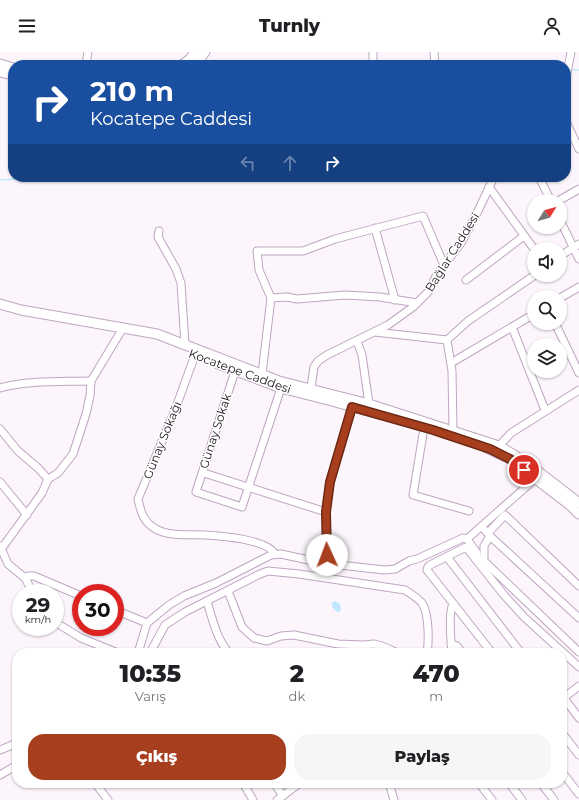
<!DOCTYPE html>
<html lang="tr">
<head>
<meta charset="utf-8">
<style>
	:root { --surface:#fff; --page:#f6f6f6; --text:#202124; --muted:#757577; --accent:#a73f1f }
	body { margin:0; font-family:Montserrat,sans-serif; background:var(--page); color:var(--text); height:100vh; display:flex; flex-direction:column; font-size:15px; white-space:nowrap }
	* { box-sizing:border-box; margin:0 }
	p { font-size:13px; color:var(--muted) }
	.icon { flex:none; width:22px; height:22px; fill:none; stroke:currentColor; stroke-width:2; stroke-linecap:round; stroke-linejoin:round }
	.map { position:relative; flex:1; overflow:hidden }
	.sheet { position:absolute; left:12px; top:596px; width:555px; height:140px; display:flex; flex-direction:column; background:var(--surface); border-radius:16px; box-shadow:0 1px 3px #0004 }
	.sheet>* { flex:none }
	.top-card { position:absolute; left:8px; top:8px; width:563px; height:122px; border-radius:16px; box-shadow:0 1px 3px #0004; background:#1a4fa0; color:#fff; overflow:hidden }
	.needle { width:26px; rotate:53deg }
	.tools { position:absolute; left:527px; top:142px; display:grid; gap:8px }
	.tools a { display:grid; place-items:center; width:40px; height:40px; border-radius:50%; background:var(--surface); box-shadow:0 1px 3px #0004; font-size:20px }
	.speed { position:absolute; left:12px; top:532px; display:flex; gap:8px; font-size:20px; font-weight:700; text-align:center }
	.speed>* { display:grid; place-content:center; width:52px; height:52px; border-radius:50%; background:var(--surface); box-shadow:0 1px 3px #0004; line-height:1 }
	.speed small { font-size:10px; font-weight:400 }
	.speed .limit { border:6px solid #d22; background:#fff; color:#111 }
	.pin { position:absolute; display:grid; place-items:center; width:34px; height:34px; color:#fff; margin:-17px; border:2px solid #fff; border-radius:50%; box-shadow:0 1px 4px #0007 }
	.me { position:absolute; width:44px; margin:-22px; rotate:358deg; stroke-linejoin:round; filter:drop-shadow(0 0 3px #0008) }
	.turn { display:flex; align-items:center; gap:14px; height:84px; padding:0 16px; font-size:18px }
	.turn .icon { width:52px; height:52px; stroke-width:2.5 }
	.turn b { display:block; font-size:28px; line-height:34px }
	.lanes { display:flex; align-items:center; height:38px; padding:0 16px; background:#0003; justify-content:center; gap:20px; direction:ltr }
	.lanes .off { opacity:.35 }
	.eta { display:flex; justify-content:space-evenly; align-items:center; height:68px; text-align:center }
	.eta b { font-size:24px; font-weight:800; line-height:28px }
	.button { display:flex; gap:8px; margin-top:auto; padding:8px 16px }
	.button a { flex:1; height:46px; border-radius:16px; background:var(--accent); color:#fff; font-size:16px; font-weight:800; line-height:46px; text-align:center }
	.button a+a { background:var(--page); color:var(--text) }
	header { display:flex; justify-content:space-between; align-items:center; height:52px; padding:0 16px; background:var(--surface); font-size:18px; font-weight:800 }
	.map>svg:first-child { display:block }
	.water { fill:#c0e8fe }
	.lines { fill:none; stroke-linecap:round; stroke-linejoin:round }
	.stream { stroke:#c0e8fe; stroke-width:1.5 }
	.minor-casing { stroke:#bea5c1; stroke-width:9 }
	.major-casing { stroke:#bea5c1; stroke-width:11 }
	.minor { stroke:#fff; stroke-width:7 }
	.major { stroke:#fff; stroke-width:9 }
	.route-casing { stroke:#6d2914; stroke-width:10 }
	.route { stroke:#a73f1f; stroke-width:7 }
	.labels { text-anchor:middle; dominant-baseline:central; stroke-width:3; stroke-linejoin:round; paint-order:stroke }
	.street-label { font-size:12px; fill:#1d141e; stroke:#fff }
</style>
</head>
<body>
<header><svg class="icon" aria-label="menu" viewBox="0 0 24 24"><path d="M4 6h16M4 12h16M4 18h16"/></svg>Turnly<svg class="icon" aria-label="person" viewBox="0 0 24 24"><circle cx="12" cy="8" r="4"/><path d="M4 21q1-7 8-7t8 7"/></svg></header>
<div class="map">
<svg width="579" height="748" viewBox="0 0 579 748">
	<rect width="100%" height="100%" fill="#fcf6fc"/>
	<path class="water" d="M335 549 340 552 341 558 339 560H337L332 555V551Z"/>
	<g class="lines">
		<g class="stream">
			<path d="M571 18H579"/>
			<path d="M0 128 43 125"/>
		</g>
		<defs>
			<g id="minor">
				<path d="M434 0 435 13"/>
				<path d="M373 6V0"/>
				<path d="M86 13 88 0"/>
				<path d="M566 26 571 0"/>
				<path d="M566 70 579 97"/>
				<path d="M539 125 551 149"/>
				<path d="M489 135 534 197"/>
				<path d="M558 149 579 137"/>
				<path d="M560 168 579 207"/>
				<path d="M375 176 395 248"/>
				<path d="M159 179 158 185 176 217 181 231 185 293"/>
				<path d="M560 204 579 192"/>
				<path d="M466 228 524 184"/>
				<path d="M271 246 287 245 297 247 345 243 380 245 417 251"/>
				<path d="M560 246 579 235"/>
				<path d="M555 271 579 321"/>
				<path d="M512 275 545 358"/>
				<path d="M375 280 447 288 452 319 453 378"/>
				<path d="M447 288 468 269 535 223"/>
				<path d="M357 289 362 303 369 352"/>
				<path d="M195 303 175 358 138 447C140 456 142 466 149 472 163 486 187 482 205 483 222 484 266 487 275 502"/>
				<path d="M451 311 534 262"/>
				<path d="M235 319 196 440 242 455 281 336"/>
				<path d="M262 322 271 246 259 218 257 199H303L335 187 423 164 444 213"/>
				<path d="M0 336C29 328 61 330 91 329"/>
				<path d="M311 336 314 315 318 309 327 303 388 273 413 255 429 239 437 222 461 191 478 159 494 125"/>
				<path d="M424 376 413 443 469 459"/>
				<path d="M0 377 18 399 38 416 48 427 42 441 2 496"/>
				<path d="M499 394 511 381 579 338"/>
				<path d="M203 419 204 421 326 460"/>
				<path d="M48 427 58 421 73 402 86 362 90 344 91 329 123 276"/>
				<path d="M0 430 27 463"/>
				<path d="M482 475 490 484 579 566"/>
				<path d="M488 481 505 463 579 534"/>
				<path d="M467 487 477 501V504L475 506"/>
				<path d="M0 494 8 512 25 526 33 541"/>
				<path d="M447 505 521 601"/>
				<path d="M483 508 579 600"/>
				<path d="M479 510 484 506V494L490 484"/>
				<path d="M322 511 327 503 326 460 330 430 352 355"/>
				<path d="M25 526 28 524H34L81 544"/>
				<path d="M228 539 242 575 254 586 267 589 281 584 294 583 338 592 364 593 374 592 382 594 398 601"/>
				<path d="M207 550C213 568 216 586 229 601"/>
				<path d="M115 558 147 571"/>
				<path d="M55 570 81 586 118 601"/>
				<path d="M451 592 457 594 462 601"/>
				<path d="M138 601 147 571 169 553 184 544 216 531 271 503 281 502 322 511 384 518 395 517 409 509 417 507 463 486 467 487 535 427"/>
				<path d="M150 601 165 573 185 560 260 522 268 519 299 522 405 538C411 542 418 546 422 551 429 561 429 589 427 601"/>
				<path d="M452 601C451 590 448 560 453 552"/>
				<path d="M492 601 427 518 428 515 430 513 466 495 504 543 524 565 579 615"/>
				<path d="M564 646 579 666"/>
				<path d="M562 647 579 634"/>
				<path d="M562 681 579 703"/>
				<path d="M0 698 17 691"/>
				<path d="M562 720 579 742"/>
				<path d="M0 723 17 713"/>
				<path d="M95 731 108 748"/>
				<path d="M243 731 253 748"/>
				<path d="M274 731 283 744"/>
				<path d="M389 731 394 748"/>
				<path d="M480 731 482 735 492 748"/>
				<path d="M509 731 522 748"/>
				<path d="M541 731 554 748"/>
				<path d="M277 748 300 731"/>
			</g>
			<g id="major">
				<path d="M0 12 13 16"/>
				<path d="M182 13 190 7 195 0"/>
				<path d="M195 13 205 0"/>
				<path d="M0 20 13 23"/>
				<path d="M0 252 21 258 157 282 279 329 369 352 499 394 526 410 579 451"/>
				<path d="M218 312 281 336 328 348 397 367"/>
				<path d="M485 395 510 407 571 454 579 462"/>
			</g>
		</defs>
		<use href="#minor" class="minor-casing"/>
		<use href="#major" class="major-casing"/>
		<use href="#minor" class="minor"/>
		<use href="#major" class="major"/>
	</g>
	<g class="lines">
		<defs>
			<path id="route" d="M327 503 326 460 330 430 352 355 433 378 490 397 510 407 524 418"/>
		</defs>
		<use href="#route" class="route-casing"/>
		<use href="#route" class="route"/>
	</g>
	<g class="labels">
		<g class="street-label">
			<text transform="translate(452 200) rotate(-58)">Bağlar Caddesi</text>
			<text transform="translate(240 319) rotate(20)">Kocatepe Caddesi</text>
			<text transform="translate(215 379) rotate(-72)">Günay Sokak</text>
			<text transform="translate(162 388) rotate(-68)">Günay Sokağı</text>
		</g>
	</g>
</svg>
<div class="tools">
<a><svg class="needle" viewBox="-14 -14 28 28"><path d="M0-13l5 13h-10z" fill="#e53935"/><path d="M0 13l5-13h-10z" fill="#757577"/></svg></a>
<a><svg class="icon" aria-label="sound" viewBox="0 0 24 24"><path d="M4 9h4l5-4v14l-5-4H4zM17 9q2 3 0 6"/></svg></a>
<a><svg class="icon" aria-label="search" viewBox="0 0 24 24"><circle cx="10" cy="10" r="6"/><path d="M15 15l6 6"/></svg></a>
<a><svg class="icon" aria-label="layers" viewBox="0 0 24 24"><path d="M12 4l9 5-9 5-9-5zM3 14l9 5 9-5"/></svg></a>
</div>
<div class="speed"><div>29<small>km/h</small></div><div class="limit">30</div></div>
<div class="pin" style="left:524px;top:418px;background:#d93025"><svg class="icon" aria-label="arrive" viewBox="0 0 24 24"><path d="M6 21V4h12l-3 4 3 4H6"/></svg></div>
<svg class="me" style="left:327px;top:503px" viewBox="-20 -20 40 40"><circle r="19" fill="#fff"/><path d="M0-13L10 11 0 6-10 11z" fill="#a73f1f"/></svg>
<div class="top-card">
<div class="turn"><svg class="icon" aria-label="right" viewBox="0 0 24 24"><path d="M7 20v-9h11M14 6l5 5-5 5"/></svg><div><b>210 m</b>Kocatepe Caddesi</div></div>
<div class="lanes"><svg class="icon off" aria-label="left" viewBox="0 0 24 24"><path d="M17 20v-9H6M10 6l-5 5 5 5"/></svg><svg class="icon off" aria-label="ahead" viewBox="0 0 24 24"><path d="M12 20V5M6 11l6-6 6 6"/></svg><svg class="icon" aria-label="right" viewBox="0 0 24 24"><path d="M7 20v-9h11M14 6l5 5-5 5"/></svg></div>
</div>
<section class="sheet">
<div class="eta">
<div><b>10:35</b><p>Varış</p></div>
<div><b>2</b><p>dk</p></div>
<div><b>470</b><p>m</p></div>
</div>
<div class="button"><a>Çıkış</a><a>Paylaş</a></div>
</section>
</div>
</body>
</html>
